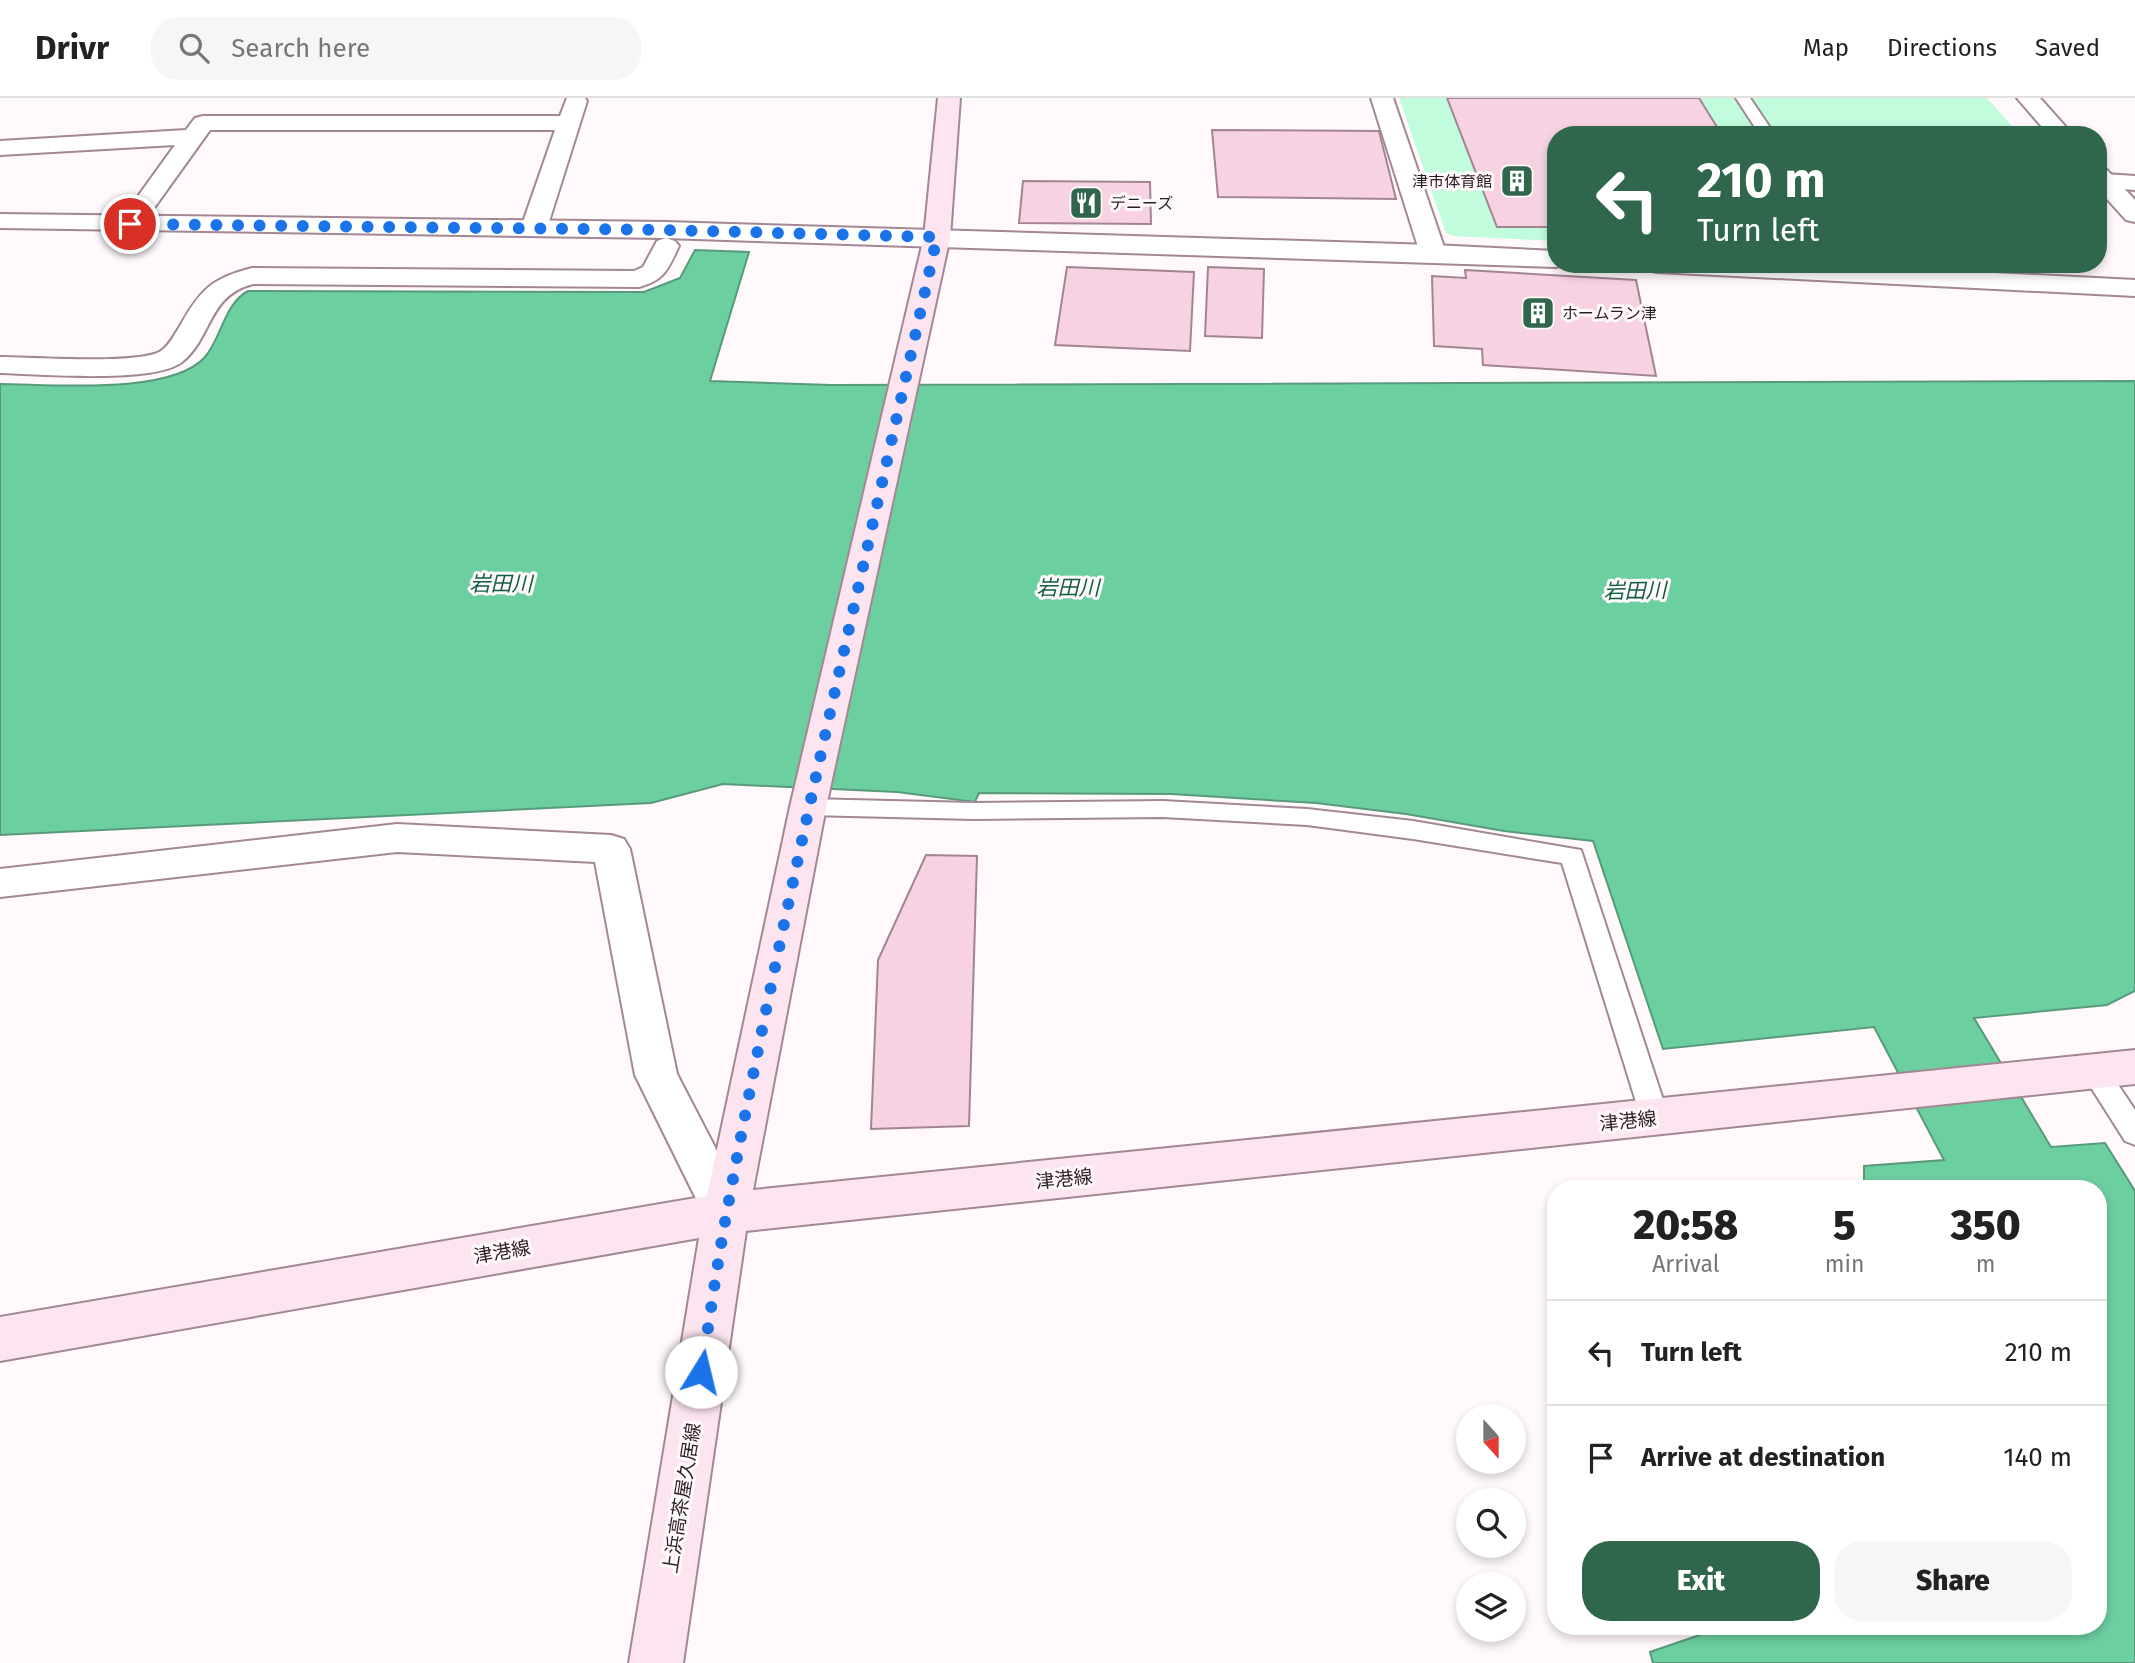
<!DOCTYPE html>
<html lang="en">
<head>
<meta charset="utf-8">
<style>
	:root { --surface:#fff; --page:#f6f6f6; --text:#222; --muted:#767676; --line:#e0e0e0; --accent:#2f664c }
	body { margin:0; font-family:"Fira Sans","Noto Sans JP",sans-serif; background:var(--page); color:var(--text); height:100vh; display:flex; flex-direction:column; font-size:26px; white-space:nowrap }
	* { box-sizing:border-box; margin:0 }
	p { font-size:23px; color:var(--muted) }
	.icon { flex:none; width:38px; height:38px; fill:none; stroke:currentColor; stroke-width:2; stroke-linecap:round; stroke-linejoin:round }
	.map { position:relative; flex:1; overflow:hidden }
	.sheet { position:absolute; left:1547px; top:1082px; width:560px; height:455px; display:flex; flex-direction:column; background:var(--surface); border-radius:28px; box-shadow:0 4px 10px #0003 }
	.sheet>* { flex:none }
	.banner { position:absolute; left:1547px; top:28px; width:560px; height:147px; border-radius:28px; box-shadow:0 4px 10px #0003; background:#2f664c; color:#fff; overflow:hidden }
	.needle { width:46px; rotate:159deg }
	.fabs { position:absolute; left:1456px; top:1306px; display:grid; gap:14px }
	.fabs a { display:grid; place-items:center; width:70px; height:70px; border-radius:50%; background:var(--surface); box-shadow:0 4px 10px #0003; font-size:35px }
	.pin { position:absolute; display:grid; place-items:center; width:60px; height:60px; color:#fff; margin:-30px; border:4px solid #fff; border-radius:50%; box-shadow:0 2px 7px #0007 }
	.me { position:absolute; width:77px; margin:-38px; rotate:9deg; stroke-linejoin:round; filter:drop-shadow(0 0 5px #0008) }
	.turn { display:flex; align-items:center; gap:24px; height:147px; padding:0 35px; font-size:32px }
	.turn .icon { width:91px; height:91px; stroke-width:2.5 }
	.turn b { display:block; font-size:49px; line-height:60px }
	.eta { display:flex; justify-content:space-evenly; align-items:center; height:119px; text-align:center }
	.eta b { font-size:42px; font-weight:800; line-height:49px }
	.action { display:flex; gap:14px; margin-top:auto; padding:14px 35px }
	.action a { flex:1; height:80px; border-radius:28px; background:var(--accent); color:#fff; font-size:28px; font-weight:800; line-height:80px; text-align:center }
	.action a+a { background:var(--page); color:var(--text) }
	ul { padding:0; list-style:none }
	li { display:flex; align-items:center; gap:21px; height:105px; padding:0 35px; border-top:2px solid var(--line) }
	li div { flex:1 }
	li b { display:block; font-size:26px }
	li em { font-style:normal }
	header { display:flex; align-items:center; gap:42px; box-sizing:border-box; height:98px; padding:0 35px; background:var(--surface); border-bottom:2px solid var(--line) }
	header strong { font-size:33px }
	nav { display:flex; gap:38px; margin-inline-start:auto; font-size:24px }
	.search { width:490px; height:63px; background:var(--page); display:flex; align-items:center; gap:18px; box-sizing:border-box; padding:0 24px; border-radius:28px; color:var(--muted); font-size:26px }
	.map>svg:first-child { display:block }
	.green { fill:#c1fcdd }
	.water { fill:#6ccfa0; stroke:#589a7b; stroke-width:2 }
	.building { fill:#f6d2e2; stroke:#a28592; stroke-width:2 }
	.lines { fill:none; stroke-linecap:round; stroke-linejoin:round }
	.service-casing { stroke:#a38794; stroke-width:4 }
	.minor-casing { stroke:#a38794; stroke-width:4 }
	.tertiary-casing { stroke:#a38794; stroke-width:4 }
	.secondary-casing { stroke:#a38794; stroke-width:4 }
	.service { fill:#fff; fill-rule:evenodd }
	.minor { fill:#fff; fill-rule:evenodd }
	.tertiary { fill:#fff; fill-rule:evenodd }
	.secondary { fill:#fce5f0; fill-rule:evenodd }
	.route { stroke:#1a73e8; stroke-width:12; stroke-dasharray:0 21.6 }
	.labels { text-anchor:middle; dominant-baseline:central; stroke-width:6; stroke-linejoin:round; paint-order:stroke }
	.far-poi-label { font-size:16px; fill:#291e24; stroke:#fff9fb; text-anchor:start }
	.street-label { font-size:19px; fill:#291e24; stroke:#fff9fb }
	.water-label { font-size:21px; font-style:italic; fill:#0f5d3f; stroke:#fff9fb }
</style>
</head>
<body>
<header>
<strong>Drivr</strong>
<div class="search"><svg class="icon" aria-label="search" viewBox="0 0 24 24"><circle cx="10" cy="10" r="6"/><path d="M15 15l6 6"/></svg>Search here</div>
<nav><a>Map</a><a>Directions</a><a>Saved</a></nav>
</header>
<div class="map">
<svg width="2135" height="1565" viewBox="0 0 2135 1565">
	<rect width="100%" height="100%" fill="#fff9fb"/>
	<path class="green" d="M1399 0H1987L2020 37H1556V143L1452 138 1446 135Z"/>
	<path class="water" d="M695 152 749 154 710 283 831 287 2135 283V893L2107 907 1974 920 2051 1049 2105 1045 2135 1093V1565H1653L1650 1554 1726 1528H2098V1090H1864V1068L1944 1062 1874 929 1663 951 1593 743 1504 733 1406 716 1316 705 1171 696 979 695 975 704 897 694 723 686 651 705 0 737V286C49 286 170 298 205 259 222 239 224 206 248 193L644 194 680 180Z"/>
	<g class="building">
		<path d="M1447 0H1699L1722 37H1556V129H1497Z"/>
		<path d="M1212 32 1379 33 1396 101 1218 99Z"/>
		<path d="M1023 83 1150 84 1151 126 1019 125Z"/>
		<path d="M1067 169 1194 174 1190 253 1055 247Z"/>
		<path d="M1208 169 1264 171 1262 240 1205 238Z"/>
		<path d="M1465 172 1636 182 1656 278 1483 267 1482 251 1434 248 1432 178 1466 180Z"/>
		<path d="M926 757 977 758 969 1028 871 1031 878 862Z"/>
	</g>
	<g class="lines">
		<defs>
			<g id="service">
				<path d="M1736 0H1750L1775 37H1760Z"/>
				<path d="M808 701 974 705 1163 703 1307 711 1413 723 1581 752 1669 1020 1665 1028 1655 1032 1645 1028 1641 1020 1562 765 1413 741 1307 727 1163 719 974 721 808 717 800 715 796 709 800 703Z"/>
				<path d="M2093 961 2103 964 2135 1012V1047L2125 1043 2080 972 2083 964Z"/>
			</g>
			<g id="minor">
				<path d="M567 0H585L587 3 547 130 543 135 534 138 525 135 521 130 555 32H210L139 131 130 133 121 131 118 126 175 47 0 57V43L186 32 195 20 203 18H560Z"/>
				<path d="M1371 0H1393L1446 155 1442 160 1433 163 1424 160 1420 155Z"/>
				<path d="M2105 76 2135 78V92L2098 89V77Z"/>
				<path d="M666 140 675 143 679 148C668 171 665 182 639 189L253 186C207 198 213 239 182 264 154 286 39 276 0 275V259C30 259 140 267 161 253 170 247 174 237 180 228 200 192 212 180 252 170L634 173 643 169 657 143Z"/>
				<path d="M397 726 611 737 624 741 630 751 677 976 749 1115 742 1129 726 1135 710 1129 635 977 595 764 397 754 0 799V771Z"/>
			</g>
			<g id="tertiary">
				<path d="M2017 0H2040L2073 37H2049Z"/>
				<path d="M2098 69 2106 71 2135 102V124L2126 122 2098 91Z"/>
				<path d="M0 116 665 124 1433 147 1556 153V166H1565L1556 169 665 140 0 130Z"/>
				<path d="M1643 166H1816L2135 182V198L1656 174 1647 171Z"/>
			</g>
			<path id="secondary" d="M938 0H960L950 139 826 709 753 1092 2135 952V986L746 1133 683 1565H629L699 1140 0 1263V1219L707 1098 790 709 924 139Z"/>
		</defs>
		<use href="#service" class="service-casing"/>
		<use href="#minor" class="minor-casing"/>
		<use href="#tertiary" class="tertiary-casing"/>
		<use href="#secondary" class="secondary-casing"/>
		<use href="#service" class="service"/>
		<use href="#minor" class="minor"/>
		<use href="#tertiary" class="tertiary"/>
		<use href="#secondary" class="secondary"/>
	</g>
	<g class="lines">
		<path class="route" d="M130 126 665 132 937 139C866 463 787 786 727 1113 717 1166 710 1220 701 1274"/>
	</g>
	<defs>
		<symbol id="building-square" viewBox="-11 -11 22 22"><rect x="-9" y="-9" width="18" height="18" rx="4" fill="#2f664c" stroke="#fff9fb"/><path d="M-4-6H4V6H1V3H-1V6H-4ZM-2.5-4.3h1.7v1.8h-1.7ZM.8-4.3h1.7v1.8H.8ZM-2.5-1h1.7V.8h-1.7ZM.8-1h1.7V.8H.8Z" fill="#fff"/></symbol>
		<symbol id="restaurant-square" viewBox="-11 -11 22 22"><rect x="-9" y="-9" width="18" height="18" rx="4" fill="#2f664c" stroke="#fff9fb"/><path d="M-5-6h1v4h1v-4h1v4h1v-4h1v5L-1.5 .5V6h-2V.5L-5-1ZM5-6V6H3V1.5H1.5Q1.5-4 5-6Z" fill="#fff"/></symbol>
	</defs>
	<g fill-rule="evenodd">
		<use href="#building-square" x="1498" y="64" width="38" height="38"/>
		<use href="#restaurant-square" x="1067" y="86" width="38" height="38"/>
		<use href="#building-square" x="1519" y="196" width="38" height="38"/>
	</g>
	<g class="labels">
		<g class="far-poi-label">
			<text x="1492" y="83" text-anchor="end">津市体育館</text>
			<text x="1110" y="105">デニーズ</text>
			<text x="1562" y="215">ホームラン津</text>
		</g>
		<g class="street-label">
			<text transform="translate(1628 1023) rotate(-6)">津港線</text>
			<text transform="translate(1064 1081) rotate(-6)">津港線</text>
			<text transform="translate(502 1154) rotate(-10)">津港線</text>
			<text transform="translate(682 1400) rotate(-81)">上浜高茶屋久居線</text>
		</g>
		<g class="water-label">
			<text x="501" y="486">岩田川</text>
			<text x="1068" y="490">岩田川</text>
			<text transform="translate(1635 493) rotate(-1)">岩田川</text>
		</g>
	</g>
</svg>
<div class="fabs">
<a><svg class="needle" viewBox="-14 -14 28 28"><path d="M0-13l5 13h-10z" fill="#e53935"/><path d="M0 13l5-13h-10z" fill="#767676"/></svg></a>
<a><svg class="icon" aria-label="search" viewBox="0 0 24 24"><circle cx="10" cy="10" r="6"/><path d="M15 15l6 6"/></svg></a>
<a><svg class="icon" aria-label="layers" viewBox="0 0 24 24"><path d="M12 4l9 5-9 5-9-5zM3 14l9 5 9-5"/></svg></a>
</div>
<div class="pin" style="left:130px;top:126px;background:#d93025"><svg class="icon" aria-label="arrive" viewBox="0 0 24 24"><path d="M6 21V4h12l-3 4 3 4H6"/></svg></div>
<svg class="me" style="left:701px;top:1274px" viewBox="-20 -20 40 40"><circle r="19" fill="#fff"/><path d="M0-13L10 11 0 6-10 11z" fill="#1a73e8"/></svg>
<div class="banner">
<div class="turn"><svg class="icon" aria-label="left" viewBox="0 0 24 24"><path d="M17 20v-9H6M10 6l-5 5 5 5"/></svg><div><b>210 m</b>Turn left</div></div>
</div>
<section class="sheet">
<div class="eta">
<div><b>20:58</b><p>Arrival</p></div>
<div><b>5</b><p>min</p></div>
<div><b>350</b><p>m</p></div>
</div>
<ul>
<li><svg class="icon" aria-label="left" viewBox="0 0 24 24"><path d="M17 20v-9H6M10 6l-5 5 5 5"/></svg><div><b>Turn left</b></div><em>210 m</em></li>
<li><svg class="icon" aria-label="arrive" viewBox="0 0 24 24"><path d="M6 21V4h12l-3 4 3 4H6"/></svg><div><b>Arrive at destination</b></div><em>140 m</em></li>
</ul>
<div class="action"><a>Exit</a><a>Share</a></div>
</section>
</div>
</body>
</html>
